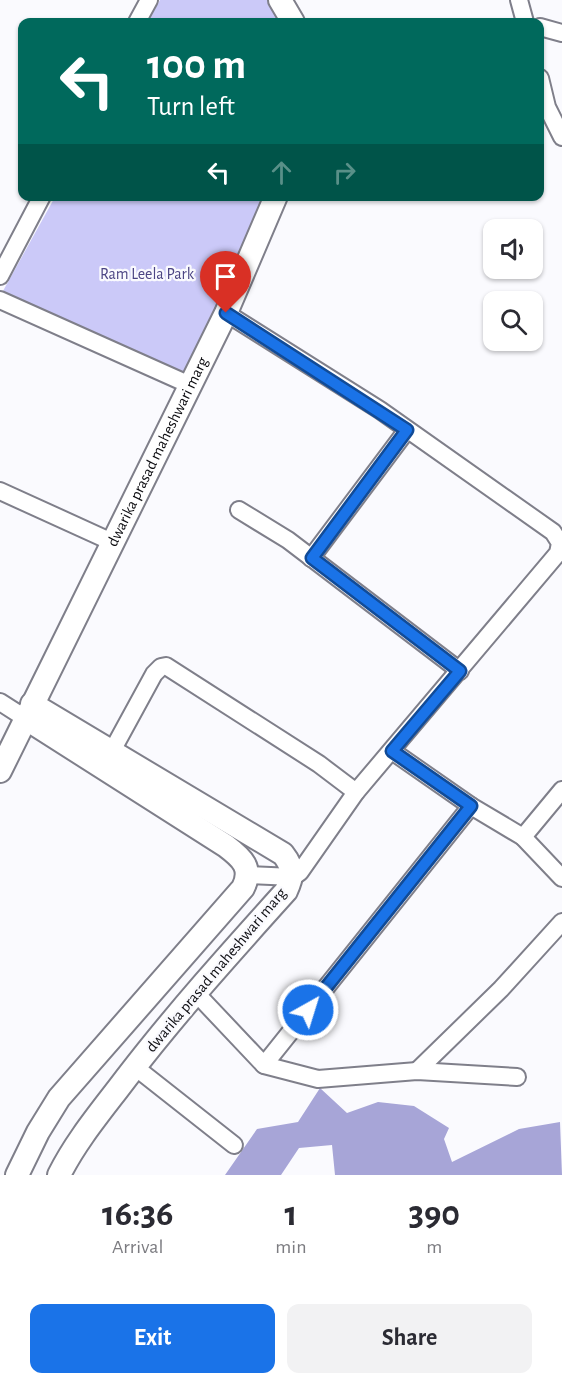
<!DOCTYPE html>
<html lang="en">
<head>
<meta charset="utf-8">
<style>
	:root { --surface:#fff; --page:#f2f2f3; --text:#2b2b33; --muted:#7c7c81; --accent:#1a73e8 }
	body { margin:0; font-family:"Alegreya Sans",sans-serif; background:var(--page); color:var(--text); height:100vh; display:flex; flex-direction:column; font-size:22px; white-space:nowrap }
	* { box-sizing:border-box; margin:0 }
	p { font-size:20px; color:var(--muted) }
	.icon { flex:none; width:33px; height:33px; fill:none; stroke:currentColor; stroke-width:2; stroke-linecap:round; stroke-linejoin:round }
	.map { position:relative; height:1175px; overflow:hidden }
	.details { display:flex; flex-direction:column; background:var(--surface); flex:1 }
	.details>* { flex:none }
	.guide { position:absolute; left:18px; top:18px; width:526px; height:183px; border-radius:12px; box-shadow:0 2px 4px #0004; background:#00695c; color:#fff; overflow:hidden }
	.tools { position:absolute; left:483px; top:219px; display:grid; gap:12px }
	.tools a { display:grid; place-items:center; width:60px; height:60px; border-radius:12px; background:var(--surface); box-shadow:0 2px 4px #0004; font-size:30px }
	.pin { position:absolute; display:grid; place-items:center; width:51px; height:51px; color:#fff; margin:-62px -26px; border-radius:50% 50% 50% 0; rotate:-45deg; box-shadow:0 0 6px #0007 }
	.pin .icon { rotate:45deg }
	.me { position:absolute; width:66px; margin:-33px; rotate:39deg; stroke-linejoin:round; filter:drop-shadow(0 0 4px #0008) }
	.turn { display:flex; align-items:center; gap:21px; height:126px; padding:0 30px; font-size:27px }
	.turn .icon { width:78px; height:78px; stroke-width:2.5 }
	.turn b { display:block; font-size:42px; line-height:51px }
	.lanes { display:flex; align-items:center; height:57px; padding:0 30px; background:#0003; justify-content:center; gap:30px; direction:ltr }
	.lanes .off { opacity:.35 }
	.eta { display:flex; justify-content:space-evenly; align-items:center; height:102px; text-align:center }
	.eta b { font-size:36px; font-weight:700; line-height:42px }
	.cta { display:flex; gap:12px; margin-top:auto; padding:12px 30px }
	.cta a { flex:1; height:69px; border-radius:12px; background:var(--accent); color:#fff; font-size:24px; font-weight:700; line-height:69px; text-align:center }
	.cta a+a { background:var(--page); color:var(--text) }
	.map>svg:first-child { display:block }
	.green { fill:#cbc9f8 }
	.water { fill:#a7a5d7 }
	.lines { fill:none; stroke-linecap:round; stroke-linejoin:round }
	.street-casing { stroke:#7f7f8a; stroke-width:20 }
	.secondary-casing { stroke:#7f7f8a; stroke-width:26 }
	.street { stroke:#fff; stroke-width:16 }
	.secondary { stroke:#fff; stroke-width:22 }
	.route-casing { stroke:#114b97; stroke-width:15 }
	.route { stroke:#1a73e8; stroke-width:10 }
	.labels { text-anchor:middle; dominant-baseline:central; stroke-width:4.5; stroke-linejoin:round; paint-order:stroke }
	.park-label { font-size:16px; fill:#4c4584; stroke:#fafafe }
	.street-label { font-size:16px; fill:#0d0d11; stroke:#fafafe }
</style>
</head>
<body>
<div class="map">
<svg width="562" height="1175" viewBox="0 0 562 1175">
	<rect width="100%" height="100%" fill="#fafafe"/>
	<g class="green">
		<path d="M160 0H269L288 22H148Z"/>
		<path d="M55 197H272L184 374 3 291Z"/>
	</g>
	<path class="water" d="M320 1088 347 1113 378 1102 414 1106 449 1128 444 1139 452 1162 519 1129 560 1122 562 1175H335L332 1145 299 1148 281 1175H225L257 1129 298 1122Z"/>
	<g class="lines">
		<defs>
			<g id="street">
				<path d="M519 0 525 22"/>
				<path d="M137 22 149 0"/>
				<path d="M540 27 562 33"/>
				<path d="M540 78 547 107 562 137"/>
				<path d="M0 276 42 196"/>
				<path d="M0 300 190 385"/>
				<path d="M226 313 380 410 553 532 560 543 558 553 356 792 300 872 293 877 247 875"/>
				<path d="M0 491 112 542"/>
				<path d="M239 510 288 540 460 671"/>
				<path d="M311 558 407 430"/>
				<path d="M0 702 25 718"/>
				<path d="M112 751 154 674 161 667 166 666 319 764 356 792"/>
				<path d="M471 806 523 837 562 878"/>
				<path d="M523 837 562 790"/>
				<path d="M195 992 264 1065 471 806 392 751"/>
				<path d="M264 1065 318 1079 417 1071 517 1077"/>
				<path d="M135 1067 234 1145"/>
				<path d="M417 1071 501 989 562 922"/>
			</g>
			<g id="secondary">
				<path d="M280 0 293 22"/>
				<path d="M32 704 283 854C294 868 293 876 286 891 231 952 177 1012 127 1077 103 1109 77 1139 59 1175"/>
				<path id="s1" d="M0 771 226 313 276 196"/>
				<path d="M17 1175 38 1132 59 1098 243 888C253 868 242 858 226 846L25 718"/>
			</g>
		</defs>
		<use href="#street" class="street-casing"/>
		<use href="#secondary" class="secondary-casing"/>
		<use href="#street" class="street"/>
		<use href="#secondary" class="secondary"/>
	</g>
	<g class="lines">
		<defs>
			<path id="route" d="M226 313 407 430 312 558 460 671 392 751 471 806 308 1010"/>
		</defs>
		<use href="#route" class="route-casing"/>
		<use href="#route" class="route"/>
	</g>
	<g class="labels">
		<g class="park-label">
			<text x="147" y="274">Ram Leela Park</text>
		</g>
		<g class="street-label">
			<text stroke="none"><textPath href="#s1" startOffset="356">dwarika prasad maheshwari marg</textPath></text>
			<text transform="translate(216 970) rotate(-50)">dwarika prasad maheshwari marg</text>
		</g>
	</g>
</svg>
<div class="tools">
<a><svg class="icon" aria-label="sound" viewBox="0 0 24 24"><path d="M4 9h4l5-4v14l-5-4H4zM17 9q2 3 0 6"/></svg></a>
<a><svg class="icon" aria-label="search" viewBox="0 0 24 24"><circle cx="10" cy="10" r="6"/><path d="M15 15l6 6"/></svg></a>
</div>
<div class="pin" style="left:226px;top:313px;background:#d93025"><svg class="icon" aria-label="arrive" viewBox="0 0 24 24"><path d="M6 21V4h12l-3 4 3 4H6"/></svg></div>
<svg class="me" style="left:308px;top:1010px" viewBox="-20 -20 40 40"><circle r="17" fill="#1a73e8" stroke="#fff" stroke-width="3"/><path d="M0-11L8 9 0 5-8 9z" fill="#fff"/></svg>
<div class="guide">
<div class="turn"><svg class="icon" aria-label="left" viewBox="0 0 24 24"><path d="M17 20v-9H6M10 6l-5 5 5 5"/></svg><div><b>100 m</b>Turn left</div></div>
<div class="lanes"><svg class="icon" aria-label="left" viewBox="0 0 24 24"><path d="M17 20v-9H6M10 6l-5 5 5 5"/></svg><svg class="icon off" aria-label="ahead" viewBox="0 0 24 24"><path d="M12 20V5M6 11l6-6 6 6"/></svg><svg class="icon off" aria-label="right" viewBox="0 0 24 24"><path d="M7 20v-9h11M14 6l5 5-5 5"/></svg></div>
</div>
</div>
<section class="details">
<div class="eta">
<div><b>16:36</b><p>Arrival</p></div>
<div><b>1</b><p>min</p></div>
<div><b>390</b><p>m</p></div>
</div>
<div class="cta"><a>Exit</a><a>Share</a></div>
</section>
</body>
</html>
